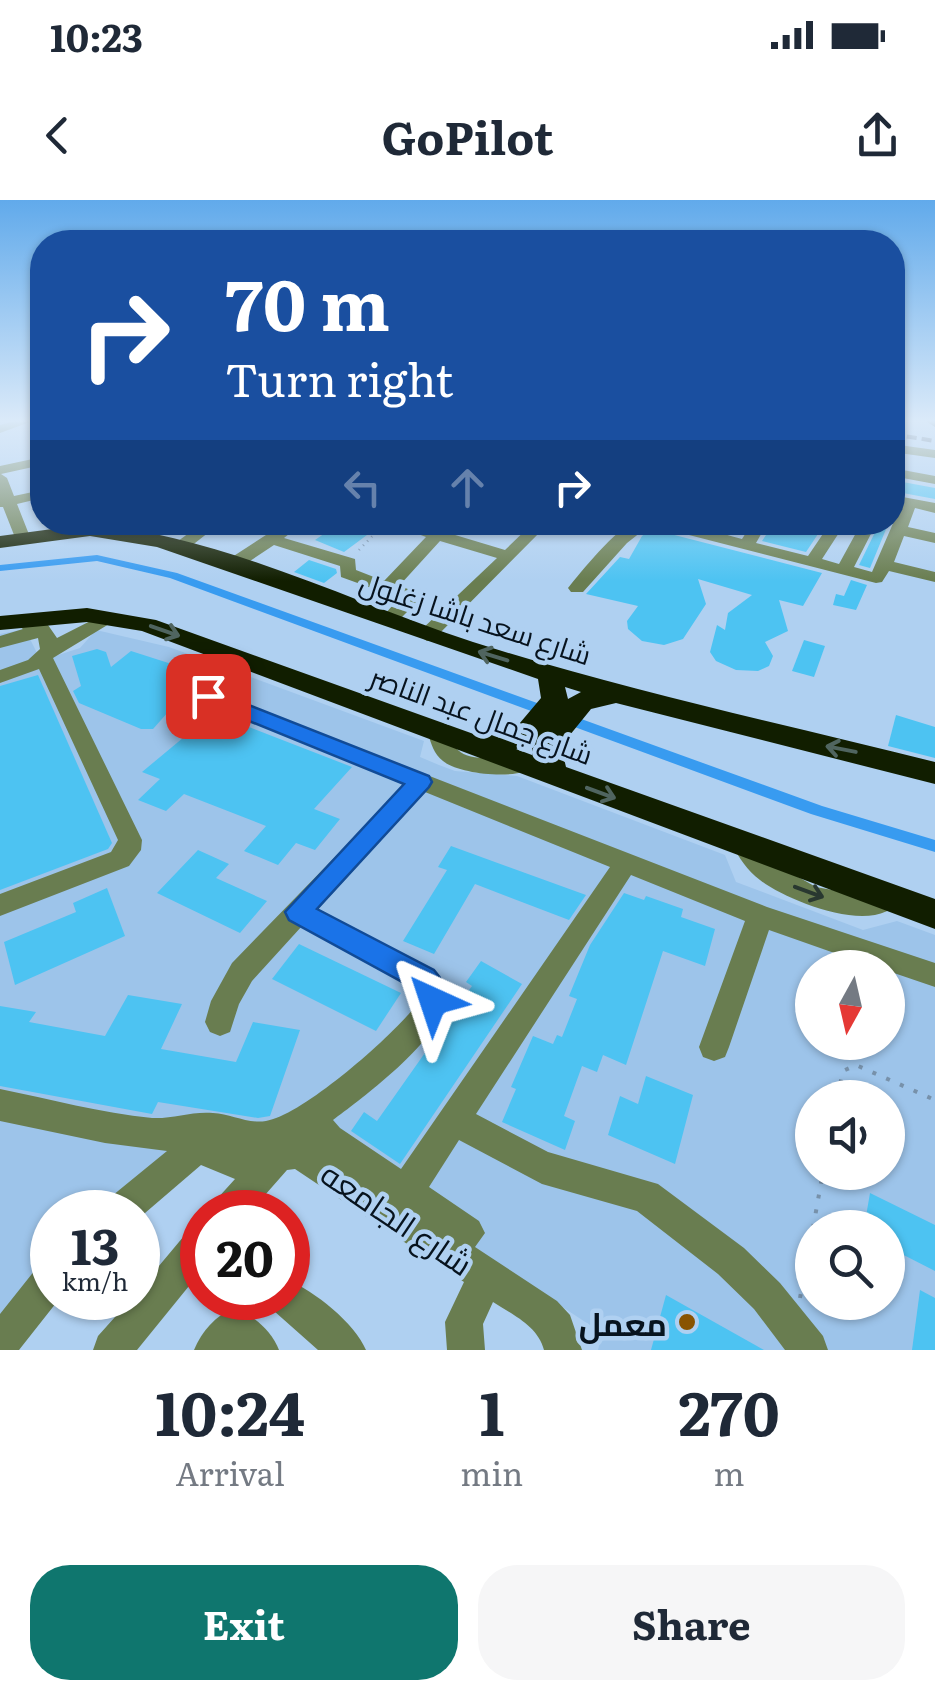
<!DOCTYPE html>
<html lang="en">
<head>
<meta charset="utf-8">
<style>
	:root { --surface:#fff; --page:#f6f6f7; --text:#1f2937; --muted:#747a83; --accent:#0f766e }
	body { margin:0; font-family:Literata,Cairo,serif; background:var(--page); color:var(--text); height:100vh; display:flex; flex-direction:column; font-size:38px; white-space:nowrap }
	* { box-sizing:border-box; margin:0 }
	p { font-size:32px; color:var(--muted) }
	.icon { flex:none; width:55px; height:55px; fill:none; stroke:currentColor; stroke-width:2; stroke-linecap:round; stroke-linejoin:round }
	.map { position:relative; height:1150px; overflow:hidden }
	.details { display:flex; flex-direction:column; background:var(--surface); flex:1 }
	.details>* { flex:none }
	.hud { position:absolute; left:30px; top:30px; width:875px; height:305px; border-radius:40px; box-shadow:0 2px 8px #0004; background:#1a4fa0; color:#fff; overflow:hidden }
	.needle { width:65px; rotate:188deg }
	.tools { position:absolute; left:795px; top:750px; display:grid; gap:20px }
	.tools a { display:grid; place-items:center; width:110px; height:110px; border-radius:50%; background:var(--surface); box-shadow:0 2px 8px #0004; font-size:50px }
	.speed { position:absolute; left:30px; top:990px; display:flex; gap:20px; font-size:50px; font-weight:700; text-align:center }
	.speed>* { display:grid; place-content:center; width:130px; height:130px; border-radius:50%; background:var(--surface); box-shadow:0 2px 8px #0004; line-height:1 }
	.speed small { font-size:25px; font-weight:400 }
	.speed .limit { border:15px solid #d22; background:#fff; color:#111 }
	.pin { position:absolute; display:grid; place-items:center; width:85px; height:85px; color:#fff; margin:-42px; border-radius:20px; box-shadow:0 5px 15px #0006 }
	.me { position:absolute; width:110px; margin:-55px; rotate:318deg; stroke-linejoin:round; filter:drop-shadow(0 0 8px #0008) }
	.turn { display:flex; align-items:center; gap:35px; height:210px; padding:0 30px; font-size:45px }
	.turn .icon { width:130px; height:130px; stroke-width:2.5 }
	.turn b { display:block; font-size:70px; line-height:85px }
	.lanes { display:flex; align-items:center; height:95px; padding:0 30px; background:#0003; justify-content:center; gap:50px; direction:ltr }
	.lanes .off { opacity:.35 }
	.eta { display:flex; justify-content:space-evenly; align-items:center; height:170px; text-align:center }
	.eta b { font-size:60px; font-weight:700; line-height:70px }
	.button { display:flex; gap:20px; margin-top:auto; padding:20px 30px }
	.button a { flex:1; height:115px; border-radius:40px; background:var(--accent); color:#fff; font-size:40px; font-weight:700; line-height:115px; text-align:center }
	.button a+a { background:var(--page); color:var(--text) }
	.status { display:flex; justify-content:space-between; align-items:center; height:70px; padding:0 50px; background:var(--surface); direction:ltr }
	.status svg { height:28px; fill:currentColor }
	header { display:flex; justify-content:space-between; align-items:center; height:130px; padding:0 30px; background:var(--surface); font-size:45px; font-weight:700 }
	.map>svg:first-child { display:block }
	.built { fill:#9dc4ea; fill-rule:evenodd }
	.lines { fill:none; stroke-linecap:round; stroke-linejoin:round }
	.canal { fill:#389bf0; fill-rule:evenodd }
	.building { fill:#4dc3f2 }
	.path-far1 { stroke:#7791aa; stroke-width:2.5; stroke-dasharray:1 5; stroke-linecap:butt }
	.path { stroke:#7791aa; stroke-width:4; stroke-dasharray:4 11; stroke-linecap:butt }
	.minor { fill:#697d50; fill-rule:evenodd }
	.highway { fill:#111e00; fill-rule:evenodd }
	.rail { stroke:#3f5264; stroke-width:4; stroke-dasharray:10 5; stroke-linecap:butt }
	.oneway { stroke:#506560 }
	.oneway2 { stroke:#293830 }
	.route { fill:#1a73e8; stroke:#114b97; stroke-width:2.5 }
	.poi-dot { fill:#895401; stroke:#afd0f1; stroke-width:4 }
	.labels { text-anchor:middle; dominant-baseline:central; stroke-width:9; stroke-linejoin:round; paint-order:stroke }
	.street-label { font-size:28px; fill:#07131e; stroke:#afd0f1 }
	.near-street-label { font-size:32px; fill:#07131e; stroke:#afd0f1 }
	.near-poi-label { font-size:32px; font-weight:bold; fill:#07131e; stroke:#afd0f1; text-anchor:end }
</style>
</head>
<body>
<div class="status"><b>10:23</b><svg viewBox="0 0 49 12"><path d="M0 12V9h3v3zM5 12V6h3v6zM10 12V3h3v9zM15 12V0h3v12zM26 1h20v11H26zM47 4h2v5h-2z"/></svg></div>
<header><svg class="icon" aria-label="back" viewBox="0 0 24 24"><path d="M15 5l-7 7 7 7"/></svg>GoPilot<svg class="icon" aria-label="share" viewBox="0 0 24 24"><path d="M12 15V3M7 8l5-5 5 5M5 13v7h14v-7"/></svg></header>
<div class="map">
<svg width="935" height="1150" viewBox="0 0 935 1150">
	<rect width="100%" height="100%" fill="#afd0f1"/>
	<path class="built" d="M25 429 39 457 46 459 80 448 96 430 169 447 424 541 420 557 439 565 455 571 517 576 725 655 736 682 863 730 897 721 935 735V1150H598L602 1133 300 935 212 930 113 1012H52V1070L0 1137V434ZM812 768H888V842H812ZM812 898H888V972H812ZM812 1028H888V1102H812Z"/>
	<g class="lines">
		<path class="canal" d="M97 355 177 373 822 606 935 640V652L811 614 170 378 97 361 0 371V365Z"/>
	</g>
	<g class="building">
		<path d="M892 280 935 288V299L892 291Z"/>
		<path d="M341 322 366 329 361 333 367 335 344 352 315 340Z"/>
		<path d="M796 322H826L806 352 762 341 774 323 792 328Z"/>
		<path d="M880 322H889L870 368 859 365Z"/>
		<path d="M651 329 822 373 803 406 779 400 788 431 765 442 773 456 769 466 758 471 736 470 716 461 710 452 717 425 725 430 728 413 752 395 698 379 706 404 683 439 664 445 642 441 628 429 627 421 638 406 586 394 620 357 629 359 642 336Z"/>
		<path d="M309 360 336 369 337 373 324 383 294 372Z"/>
		<path d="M851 380 867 385 856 410 833 405 836 394 844 396Z"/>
		<path d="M804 440 825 446 814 477 792 471Z"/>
		<path d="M97 449 106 452 111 467 131 451 209 476 200 484 206 485 193 497 184 494 153 529H141L79 503 73 491 81 486 72 456Z"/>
		<path d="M38 475 112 643 108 649 0 690V486Z"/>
		<path d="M213 513 352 567 314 609 340 619 315 650 296 643 278 665 244 651 266 626 184 594 166 611 138 600 160 579 142 572Z"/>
		<path d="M896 515 935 527V558L888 546Z"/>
		<path d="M451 646 586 695 569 720 475 684 434 754 403 741 447 670 438 667Z"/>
		<path d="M198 650 229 664 216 678 267 701 240 733 157 693Z"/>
		<path d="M107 688 125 736 15 785 4 742 76 712 73 703Z"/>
		<path d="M624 693 644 700 646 696 683 709 681 717 715 729 705 766 663 751 626 865 603 855 597 872 582 866 564 916 575 921 565 950 502 922 516 889 511 887 533 836 553 844 557 835 562 837 577 799 569 796 590 745Z"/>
		<path d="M299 744 401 793 376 831 272 779Z"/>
		<path d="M481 761 522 784 400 964 351 931 364 912 377 921 472 786 466 782Z"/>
		<path d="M128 795 182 804 161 849 236 862 253 822 300 830 270 916 258 918 158 902 152 914 0 886V806L36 812 29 822 105 836Z"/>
		<path d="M646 876 693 895 675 964 608 935 620 896 638 904Z"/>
		<path d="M870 993 935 1025V1071L888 1047V1028H864Z"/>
		<path d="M920 1090 935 1098V1150H912Z"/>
		<path d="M666 1095 764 1150H651Z"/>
	</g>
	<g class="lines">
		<g class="path-far1">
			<path d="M799 328 802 322"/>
			<path d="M359 350 381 327"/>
		</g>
		<g class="path">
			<path d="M837 898 843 871 856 865 935 900"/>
			<path d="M813 1028 823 972"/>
			<path d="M800 1098 812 1030"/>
		</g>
		<g class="minor">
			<path d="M17 220H35L0 233V225Z"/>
			<path d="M892 244 935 250V258L892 252Z"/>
			<path d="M42 257V265L1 274 7 278 14 296 42 290V298L17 304 30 337 16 340 3 307H0V266Z"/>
			<path d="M892 268 935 276V284L892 276Z"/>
			<path d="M892 295 935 303V313L915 308 908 327 935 333V343L904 336 894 362 935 372V382L889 371 882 382 876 383 650 325 627 343 583 392H571L568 388C581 372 616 328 635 322 663 314 714 332 742 339L753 322H768L756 343 808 356 831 322H846L822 359 839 364 862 322H877L854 367 872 372 901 305 892 304Z"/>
			<path d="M127 322H146L127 336H115V330Z"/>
			<path d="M204 322H222L186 350H174V344Z"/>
			<path d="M286 322H304L284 338 355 359 356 370 384 381 426 337 386 322H412L505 350 534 322H550L434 439 427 441 418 435 420 431 497 358 440 341 399 386 414 391 417 402 394 425 388 426 379 421 399 398 341 377 340 366 274 345 238 369H226V361Z"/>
			<path d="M108 412 117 417 114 421 53 458 142 640 141 650 129 666 0 716V694L111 652 118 640 39 469 0 483V470L28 460 40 449 38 438 0 448V436L23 429 9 420 18 415 48 425 57 438Z"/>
			<path d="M208 490 767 707 935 763V787L888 771V768H877L769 730 729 847 725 857 714 861 703 857 699 847 745 721 631 675 476 914 548 952 658 984 744 1048 780 1083 823 1136 828 1150H785L754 1109 718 1074 637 1011 542 984 459 940 429 987 479 1021 485 1033 475 1047 557 1101 570 1115 582 1150H544C538 1126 513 1115 493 1102L483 1124 485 1150H447L445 1122 464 1082 295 969 287 970 250 1012H211L216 1000 235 979 201 965 138 1019V1012H102L107 1000 167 951 105 943 0 921V889C50 899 101 913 152 918 173 919 192 911 213 913 231 914 248 924 266 921 303 915 394 835 417 804L414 788 302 726 252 781 239 804 230 832 220 836 210 832 205 822 211 801 232 763 406 584 201 501 198 496 201 491ZM425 592 610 667 401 969 340 928 333 920C363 898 444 837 446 799 446 789 440 779 434 770L318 709Z"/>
			<path d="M439 526 447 528C450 535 451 544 458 550 479 569 519 545 536 565 523 581 460 575 443 561 434 554 431 544 428 533Z"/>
			<path d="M744 635 753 637 777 665 816 687 854 694 889 686 898 690 902 697C880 739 787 701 760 680 747 670 739 658 732 644L735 637Z"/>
			<path d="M202 1025V1070L137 1150H93L98 1136 132 1098H138V1091L189 1030Z"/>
			<path d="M52 1060V1098H60L19 1150H0V1114L39 1065Z"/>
			<path d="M288 1080C314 1091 355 1123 366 1150H318L274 1111 269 1098H288Z"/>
			<path d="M234 1108C254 1116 271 1130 279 1150H194C202 1131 215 1116 234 1108Z"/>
		</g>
		<g class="highway">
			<path d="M924 220H935V227Z"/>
			<path d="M90 324C223 336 347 401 473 442 627 491 779 523 935 562V584L616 503 591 509 561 546 566 567 935 699V729L142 431 87 422 0 430V416L87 408 156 420 482 537 514 530 541 498 538 479 157 347 90 336 0 348V336ZM565 487 581 492 568 499ZM532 545V555L516 549Z"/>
		</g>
		<path class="rail" d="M892 234 935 241"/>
	</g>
	<defs><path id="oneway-shaft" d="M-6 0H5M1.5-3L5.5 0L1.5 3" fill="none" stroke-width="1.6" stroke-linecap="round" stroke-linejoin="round" transform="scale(2.5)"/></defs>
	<g class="oneway">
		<use href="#oneway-shaft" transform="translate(165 431) rotate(19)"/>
		<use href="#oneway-shaft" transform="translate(493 456) rotate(-163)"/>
		<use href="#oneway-shaft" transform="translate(841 549) rotate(-169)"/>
		<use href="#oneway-shaft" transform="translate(601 593) rotate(20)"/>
	</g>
	<use class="oneway2" href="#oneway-shaft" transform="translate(809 692) rotate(20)"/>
	<linearGradient id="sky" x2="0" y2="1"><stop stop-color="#61aaeb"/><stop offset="0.58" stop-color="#dbeaf9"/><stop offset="1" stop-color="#dbeaf9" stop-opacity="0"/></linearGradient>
	<rect width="935" height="381" fill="url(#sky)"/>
	<path class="route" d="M208 489 429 576 432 582 429 587 317 709 434 770C445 782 450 795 443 811L433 814 422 811 413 788 289 720 285 712 404 584 200 501 197 496 200 491Z"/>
	<circle class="poi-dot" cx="687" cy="1122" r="10"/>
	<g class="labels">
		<g class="street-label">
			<text transform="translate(476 417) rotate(18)">شارع سعد باشا زغلول</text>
			<text transform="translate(482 514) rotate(20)">شارع جمال عبد الناصر</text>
		</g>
		<g class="near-street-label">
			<text transform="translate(398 1017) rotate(34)">شارع الجامعه</text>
		</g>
		<g class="near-poi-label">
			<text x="667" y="1122">معمل</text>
		</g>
	</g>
</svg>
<div class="tools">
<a><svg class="needle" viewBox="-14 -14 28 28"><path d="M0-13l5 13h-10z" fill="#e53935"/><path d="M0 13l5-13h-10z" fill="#747a83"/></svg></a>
<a><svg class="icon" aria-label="sound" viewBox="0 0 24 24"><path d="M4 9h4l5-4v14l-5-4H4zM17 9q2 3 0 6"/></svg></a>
<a><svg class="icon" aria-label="search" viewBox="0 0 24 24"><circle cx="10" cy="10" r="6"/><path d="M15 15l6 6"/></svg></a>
</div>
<div class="speed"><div>13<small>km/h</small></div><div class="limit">20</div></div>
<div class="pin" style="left:208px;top:496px;background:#d93025"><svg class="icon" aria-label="arrive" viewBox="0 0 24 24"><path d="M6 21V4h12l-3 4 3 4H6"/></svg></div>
<svg class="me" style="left:433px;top:801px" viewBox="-20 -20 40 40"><path d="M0-17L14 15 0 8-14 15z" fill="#1a73e8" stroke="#fff" stroke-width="4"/></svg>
<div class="hud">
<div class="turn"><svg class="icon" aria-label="right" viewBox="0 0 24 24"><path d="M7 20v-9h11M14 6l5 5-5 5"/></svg><div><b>70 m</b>Turn right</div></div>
<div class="lanes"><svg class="icon off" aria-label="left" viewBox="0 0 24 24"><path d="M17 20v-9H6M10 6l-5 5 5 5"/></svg><svg class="icon off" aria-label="ahead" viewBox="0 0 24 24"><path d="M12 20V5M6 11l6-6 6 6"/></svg><svg class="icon" aria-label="right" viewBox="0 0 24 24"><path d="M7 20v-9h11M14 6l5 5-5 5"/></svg></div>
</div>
</div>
<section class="details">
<div class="eta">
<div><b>10:24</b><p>Arrival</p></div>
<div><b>1</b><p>min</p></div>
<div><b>270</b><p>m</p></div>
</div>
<div class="button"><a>Exit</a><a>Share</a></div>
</section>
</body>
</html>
